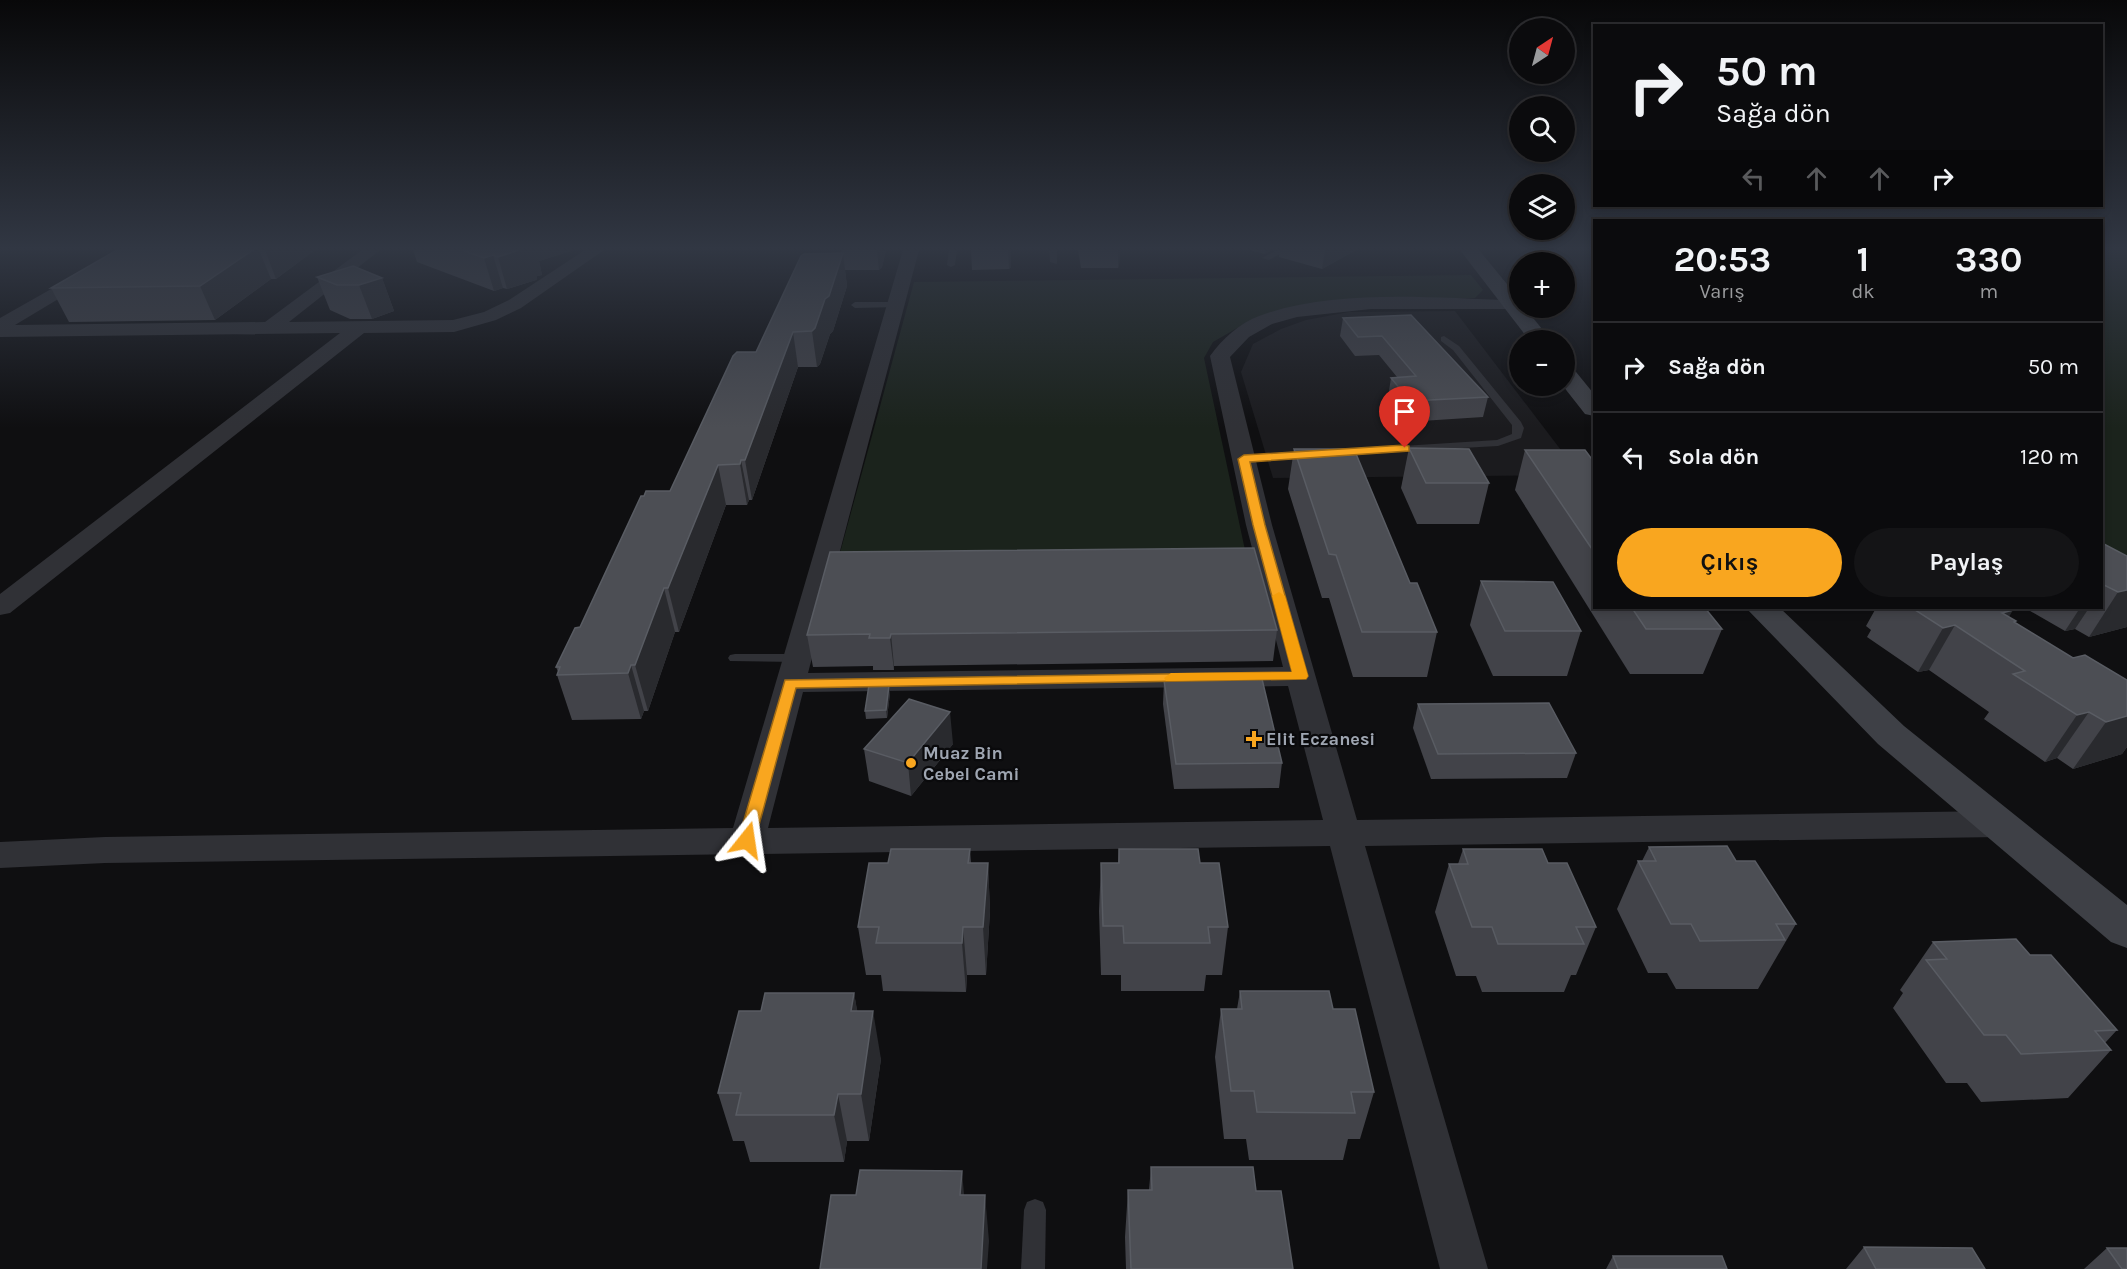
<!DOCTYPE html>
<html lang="tr">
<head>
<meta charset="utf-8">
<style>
	:root { --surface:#0b0b0d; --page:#141416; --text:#f1f3f6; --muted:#9a9b9d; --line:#2b2b2e; --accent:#f9a61f }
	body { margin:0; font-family:Karla,sans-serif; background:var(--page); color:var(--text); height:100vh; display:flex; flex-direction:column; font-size:22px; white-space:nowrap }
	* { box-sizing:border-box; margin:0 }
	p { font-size:20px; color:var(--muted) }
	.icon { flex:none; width:33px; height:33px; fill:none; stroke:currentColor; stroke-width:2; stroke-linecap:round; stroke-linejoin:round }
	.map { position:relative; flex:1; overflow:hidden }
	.panel { position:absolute; left:1593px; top:219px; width:510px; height:390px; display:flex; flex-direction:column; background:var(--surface); border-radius:0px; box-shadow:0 3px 9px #0003,0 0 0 2px var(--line) }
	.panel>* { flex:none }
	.guide { position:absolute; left:1593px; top:24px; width:510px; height:183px; border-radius:0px; box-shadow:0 3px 9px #0003,0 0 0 2px var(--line); background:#0b0b0d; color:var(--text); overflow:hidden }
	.needle { width:39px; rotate:36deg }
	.tools { position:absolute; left:1509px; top:18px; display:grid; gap:12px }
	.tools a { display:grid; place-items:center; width:66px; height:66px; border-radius:50%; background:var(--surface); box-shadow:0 3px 9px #0003,0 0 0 2px var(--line); font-size:30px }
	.pin { position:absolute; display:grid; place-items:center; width:51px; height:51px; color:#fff; margin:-62px -26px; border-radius:50% 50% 50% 0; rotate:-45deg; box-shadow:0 0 6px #0007 }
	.pin .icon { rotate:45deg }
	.me { position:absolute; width:66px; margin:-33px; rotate:15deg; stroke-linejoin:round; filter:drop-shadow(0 0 4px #0008) }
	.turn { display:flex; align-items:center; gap:21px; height:126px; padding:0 24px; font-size:27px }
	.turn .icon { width:78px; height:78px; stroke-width:2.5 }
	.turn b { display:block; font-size:42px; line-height:51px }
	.lanes { display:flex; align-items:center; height:57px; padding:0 24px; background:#0003; justify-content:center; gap:30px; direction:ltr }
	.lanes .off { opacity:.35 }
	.eta { display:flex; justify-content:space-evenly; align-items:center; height:102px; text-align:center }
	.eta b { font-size:36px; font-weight:700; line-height:42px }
	.primary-button { display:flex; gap:12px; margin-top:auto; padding:12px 24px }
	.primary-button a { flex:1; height:69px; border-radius:36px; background:var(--accent); color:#111; font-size:24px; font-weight:700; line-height:69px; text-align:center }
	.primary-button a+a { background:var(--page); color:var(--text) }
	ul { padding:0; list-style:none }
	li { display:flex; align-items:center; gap:18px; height:90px; padding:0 24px; border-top:2px solid var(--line) }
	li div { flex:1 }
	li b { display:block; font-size:22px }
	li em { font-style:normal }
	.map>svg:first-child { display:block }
	.built { fill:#1b1b1e }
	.green { fill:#1b231c }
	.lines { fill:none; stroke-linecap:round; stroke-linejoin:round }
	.lane { fill:#303136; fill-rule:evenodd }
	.street { fill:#303136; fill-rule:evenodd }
	.secondary { fill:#3e4046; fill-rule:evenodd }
	.wall { fill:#424349 }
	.shaded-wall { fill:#292a2e }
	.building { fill:#4c4e54; stroke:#595c63; stroke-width:1.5 }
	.route { fill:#f9a61f; stroke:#a26c14; stroke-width:1.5 }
	.slow { fill:#f59e0b }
	.poi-dot { fill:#f9a61f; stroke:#0a0a0c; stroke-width:2 }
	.labels { text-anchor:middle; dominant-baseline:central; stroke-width:4.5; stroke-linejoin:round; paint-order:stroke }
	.poi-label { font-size:18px; font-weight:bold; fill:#9fa6b2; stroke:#0a0a0c; text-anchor:start }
</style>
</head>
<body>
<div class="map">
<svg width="2127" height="1269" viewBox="0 0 2127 1269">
	<rect width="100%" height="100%" fill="#0f0f11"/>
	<path class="built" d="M1455 311 1580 475 1273 478 1241 372 1253 344 1281 329 1306 320 1349 312Z"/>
	<g class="green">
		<path d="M2102 250H2127V576L2102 562Z"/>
		<path d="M1471 275 1483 290 1475 298 1328 302 1246 323 1213 342 1204 358 1251 578 832 582 914 282Z"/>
	</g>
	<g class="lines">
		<g class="lane">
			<path d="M949 250H957L955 265 951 267 947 265Z"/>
			<path d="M1049 250H1057V264L1050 262Z"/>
			<path d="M1277 250H1287L1269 260 1262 258Z"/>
			<path d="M896 302 900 305 899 307 855 308 851 305 855 302Z"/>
			<path d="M1444 336 1459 346 1521 422 1524 428 1521 438 1498 446 1335 455 1334 453 1339 450 1497 440 1512 434V425L1453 350 1441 341V337Z"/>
			<path d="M1311 451 1315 452V456L1244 462 1239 459 1244 456Z"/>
			<path d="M735 654H797L804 658 797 662 730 661 728 658 730 655Z"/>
			<path d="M1035 1199 1043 1202 1046 1210 1045 1269H1021L1024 1210 1027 1202Z"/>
		</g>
		<g class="street">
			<path d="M120 250H140L15 325 265 322 362 250H380L289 322 453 320 484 312 509 300 585 250H604L521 308 496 320 454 332 364 333 10 613 0 615V594L340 333 0 337V318Z"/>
			<path d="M903 250H919L808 673 1283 667 1246 525 1210 356C1222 339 1240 323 1259 316 1332 288 1434 298 1511 300L1520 304 1517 309H1371L1297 317 1272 324 1249 337 1230 357 1272 525 1357 820 1999 811 2011 815 2016 824 2011 833 1999 837 1365 846 1488 1269H1440L1330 846 105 863 0 868V842L105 837 733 828ZM1288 686 1323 820 768 828 803 692Z"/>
		</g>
		<g class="secondary">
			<path d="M1460 250H1479L1520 300V308H1525L1551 340H1529Z"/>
			<path d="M1564 365 1572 367 1594 394V416L1585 414 1563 386H1564Z"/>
			<path d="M1746 608H1780L1904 726 2127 905V948L2111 942 1878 744Z"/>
		</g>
	</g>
	<g class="wall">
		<path d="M117 250H315L276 279H271L215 320 69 322 51 288Z"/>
		<path d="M413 250H574L539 261 542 275 537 276V279L536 280 507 289 503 288 494 291 417 262Z"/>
		<path d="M841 250H886L882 267 879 270H845L847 286 833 331 830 334 820 364 817 367H798L752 500H749L747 505H726L679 632H675L648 711H644L641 719 572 720 557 675 558 672 556 667 580 627 644 496 670 491 842 253Z"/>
		<path d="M971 250H1011V267L1009 269 972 270Z"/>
		<path d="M1078 250H1120L1119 265 1118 268H1081Z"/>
		<path d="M1249 250H1272L1265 254Z"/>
		<path d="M1280 250H1356L1322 269 1279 257Z"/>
		<path d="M317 277 382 278 394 311 372 319H350L330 310Z"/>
		<path d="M1411 315 1488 397 1483 417 1406 422 1388 397 1391 378 1397 377 1379 355 1355 356 1340 336 1343 318Z"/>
		<path d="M1409 448 1489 483 1479 524H1417L1401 488Z"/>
		<path d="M1294 449 1410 583 1437 632 1427 677H1353L1329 598H1322L1288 489Z"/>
		<path d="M1525 450 1594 462V608H1705L1722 629 1703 674H1630L1515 490Z"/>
		<path d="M2102 543 2127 556V627L2089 637 2075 629 2065 631 2025 608H2102Z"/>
		<path d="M1481 581 1581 631 1567 676H1493L1470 625Z"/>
		<path d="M1876 608H2008L2009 617 2015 623 2073 658 2127 680V747L2122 754 2073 769 2057 758 2045 762 1984 719 1989 712 1929 670 1918 672 1867 637 1871 630 1866 626Z"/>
		<path d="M1277 630 1273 661 894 666V670H873V666L813 667 807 635Z"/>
		<path d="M1164 680 1282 763 1279 788 1174 789 1163 704Z"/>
		<path d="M890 693 887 718 866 719 865 711Z"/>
		<path d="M1418 704 1576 753 1567 778 1431 779 1413 728Z"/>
		<path d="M953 744 911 796 869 781 864 749Z"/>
		<path d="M1649 847 1736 861 1796 924 1758 989H1676L1667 973H1648L1617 909 1638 861H1642Z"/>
		<path d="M970 849 971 863H988L990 911 986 975H967L966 992 883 991 881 975H866L858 927 888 863Z"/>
		<path d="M1119 849 1200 863 1228 927 1222 975H1206L1204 991H1121V975H1101L1099 911 1101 863H1118Z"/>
		<path d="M1463 849 1548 863 1596 927 1576 975H1571L1564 992H1482L1476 976H1456L1435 912 1449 864H1458Z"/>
		<path d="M1933 942 2030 955 2117 1030 2105 1043 2111 1050 2068 1098 1981 1102 1967 1083H1946L1893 1008 1903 993 1900 990Z"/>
		<path d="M1240 991 1333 1009 1374 1092 1360 1139H1348L1343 1160H1249L1246 1139H1224L1215 1057 1221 1009H1237Z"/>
		<path d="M854 993 857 1011 881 1059 869 1141H847L844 1162H750L744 1141H733L718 1093 761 1011Z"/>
		<path d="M1151 1167 1256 1191 1293 1269H1126L1125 1237 1128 1190H1149Z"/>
		<path d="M1864 1247 1985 1269H1846Z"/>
		<path d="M2107 1248 2127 1269H2084Z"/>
		<path d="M1613 1256 1727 1269H1606Z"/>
	</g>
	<g class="shaded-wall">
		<path d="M253 250H259L271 279 215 320 200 286Z"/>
		<path d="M265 250H315L276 279Z"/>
		<path d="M516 250H574L539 261 542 275 537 276V279L536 280 507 289 498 257Z"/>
		<path d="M877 250H886L882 267 879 270Z"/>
		<path d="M1008 250H1011V267L1009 269Z"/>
		<path d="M1118 250H1120L1119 265 1118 268Z"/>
		<path d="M1265 250H1272L1265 254Z"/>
		<path d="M1325 250H1356L1322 269Z"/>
		<path d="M843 253 847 286 833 331 830 334 820 364 817 367 812 331Z"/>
		<path d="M493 255 503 288 494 291 484 258Z"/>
		<path d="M382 278 394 311 372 319 359 285Z"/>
		<path d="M793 332 798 367 752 500 745 460Z"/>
		<path d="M741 460 749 500 747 505 740 464Z"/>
		<path d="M718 465 726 505 679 632 668 588Z"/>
		<path d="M664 588 675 632 648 711 635 665Z"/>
		<path d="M2127 590V627L2089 637 2118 592Z"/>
		<path d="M2080 608H2089L2075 629 2065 631Z"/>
		<path d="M2013 610 1991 648 2002 613Z"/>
		<path d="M1955 625 1929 670 1918 672 1943 628Z"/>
		<path d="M891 634 894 666V670L890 638Z"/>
		<path d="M631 665 644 711 641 719 628 673Z"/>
		<path d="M889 685 890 693 887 718 886 710Z"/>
		<path d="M950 712 953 744 911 796 908 763Z"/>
		<path d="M2089 712 2057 758 2045 762 2077 715Z"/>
		<path d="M2127 715V747L2122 754 2073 769 2106 722Z"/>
		<path d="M988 863 990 911 986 975 983 927Z"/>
		<path d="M963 927 967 975 966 992 962 943Z"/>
		<path d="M854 993 863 1041 851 1011Z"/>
		<path d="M873 1011 881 1059 869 1141 861 1094Z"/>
		<path d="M838 1094 847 1141 844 1162 834 1115Z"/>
		<path d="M962 1171 966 1217 960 1195Z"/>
		<path d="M985 1195 989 1241 987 1269H981Z"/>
	</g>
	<g class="building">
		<path d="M117 250H253L200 286 51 288Z"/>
		<path d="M462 250H519L498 257 493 255 484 258Z"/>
		<path d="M843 253 829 296 825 299 815 328 812 331 793 332 745 460H741L740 464 718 465 668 588H664L635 665H631L628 673 557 675 560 667H556L575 628 580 627 641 496H644L646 491H670L733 356 737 352H756L801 256 804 254Z"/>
		<path d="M353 266 382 278 359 285H337L317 277Z"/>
		<path d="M1411 315 1488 397 1410 401 1391 378 1416 376 1382 336 1358 337 1343 318Z"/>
		<path d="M1409 448 1469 449 1489 483H1426Z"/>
		<path d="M1294 449H1354L1410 583H1417L1437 632H1362L1336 555 1329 554Z"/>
		<path d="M1525 450H1585L1594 462V552Z"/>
		<path d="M2102 543 2127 556V590L2118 592 2104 585H2102Z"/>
		<path d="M1254 548 1277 630 891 634 890 638H869L870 634 807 635 830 552Z"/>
		<path d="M1481 581 1553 582 1581 631H1505Z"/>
		<path d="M1632 608H1705L1722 629H1646Z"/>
		<path d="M1912 608H2008L2013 610 2002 613 2016 621 2014 622 2073 658 2085 655 2127 680V716L2106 722 2089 712 2077 715 2013 674 2025 671 1955 625 1943 628Z"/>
		<path d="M1262 679 1282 763 1176 764 1164 680Z"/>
		<path d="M869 685H889L886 710 865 711Z"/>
		<path d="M909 699 950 712 908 763 864 749Z"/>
		<path d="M1549 703 1576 753 1438 754 1418 704Z"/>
		<path d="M1727 846 1736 861H1755L1796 924H1776L1785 940 1700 941 1691 924H1671L1638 861H1656L1649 847Z"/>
		<path d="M891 849H970L968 863H988L983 927H963L962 943H876L879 927H858L869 863H888Z"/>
		<path d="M1119 849H1198L1200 863H1219L1228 927H1208L1210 943H1124L1123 926H1103L1101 863H1119Z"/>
		<path d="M1463 849H1542L1548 863H1567L1596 927H1576L1584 944H1498L1492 927H1472L1449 864H1468Z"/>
		<path d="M2016 939 2030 955H2051L2117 1030 2095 1031 2111 1050 2021 1054 2006 1035H1984L1926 960 1947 959 1933 942Z"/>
		<path d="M1240 991H1329L1333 1009H1355L1374 1092H1351L1355 1113 1257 1112 1254 1091H1231L1221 1009H1242Z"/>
		<path d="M765 993H854L851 1011H873L861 1094H838L834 1115H736L741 1093H718L739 1011H761Z"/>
		<path d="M1151 1167H1253L1256 1191H1281L1293 1269H1131L1128 1190H1152Z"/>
		<path d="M860 1170 962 1171 960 1195H985L981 1269H820L831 1195H856Z"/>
		<path d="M1864 1247 1972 1248 1985 1269H1876Z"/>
		<path d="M2107 1248H2127V1269H2122Z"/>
		<path d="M1613 1256H1722L1727 1269H1618Z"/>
	</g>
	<linearGradient id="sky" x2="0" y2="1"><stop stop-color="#080809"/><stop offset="0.58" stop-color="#313743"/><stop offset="1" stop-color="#313743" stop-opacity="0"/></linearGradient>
	<rect width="2127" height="428" fill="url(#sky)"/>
	<path class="route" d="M1405 445 1409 446V451L1250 462 1265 525 1308 676 1306 679 796 688 755 840 753 844 747 846 741 844 738 840 785 680 1292 672 1253 525 1238 459 1244 455Z"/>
	<path class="slow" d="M1279 592 1285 596 1308 676 1306 679 1166 681 1164 678 1171 673 1292 672 1272 596Z"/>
	<g class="poi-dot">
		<path d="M1251 730h6v6h6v6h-6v6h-6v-6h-6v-6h6z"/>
		<circle cx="911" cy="763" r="6"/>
	</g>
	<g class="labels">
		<g class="poi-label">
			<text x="1266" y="739">Elit Eczanesi</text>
			<text x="923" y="753">Muaz Bin<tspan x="923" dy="21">Cebel Cami</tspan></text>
		</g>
	</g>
</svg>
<div class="tools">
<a><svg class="needle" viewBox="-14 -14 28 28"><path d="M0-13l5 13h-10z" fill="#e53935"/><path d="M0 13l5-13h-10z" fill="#9a9b9d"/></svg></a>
<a><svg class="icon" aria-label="search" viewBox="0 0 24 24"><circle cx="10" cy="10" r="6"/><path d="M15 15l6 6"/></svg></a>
<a><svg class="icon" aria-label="layers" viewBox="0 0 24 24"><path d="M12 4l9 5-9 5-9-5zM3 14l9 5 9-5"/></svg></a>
<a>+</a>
<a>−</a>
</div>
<div class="pin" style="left:1405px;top:448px;background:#d93025"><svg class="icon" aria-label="arrive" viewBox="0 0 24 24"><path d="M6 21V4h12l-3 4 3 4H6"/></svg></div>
<svg class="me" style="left:747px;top:840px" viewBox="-20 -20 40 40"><path d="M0-17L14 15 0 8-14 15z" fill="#f9a61f" stroke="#fff" stroke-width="4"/></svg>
<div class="guide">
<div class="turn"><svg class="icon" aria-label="right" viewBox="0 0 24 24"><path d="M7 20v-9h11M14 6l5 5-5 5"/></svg><div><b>50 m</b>Sağa dön</div></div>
<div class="lanes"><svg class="icon off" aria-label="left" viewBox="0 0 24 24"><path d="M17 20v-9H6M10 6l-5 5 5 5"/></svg><svg class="icon off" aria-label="ahead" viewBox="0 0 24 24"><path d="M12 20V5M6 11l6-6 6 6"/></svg><svg class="icon off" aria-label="ahead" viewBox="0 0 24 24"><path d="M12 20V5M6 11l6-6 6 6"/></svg><svg class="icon" aria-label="right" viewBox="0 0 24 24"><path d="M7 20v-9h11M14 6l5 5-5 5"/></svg></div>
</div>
<section class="panel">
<div class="eta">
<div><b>20:53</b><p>Varış</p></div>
<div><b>1</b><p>dk</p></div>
<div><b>330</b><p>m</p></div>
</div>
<ul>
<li><svg class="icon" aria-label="right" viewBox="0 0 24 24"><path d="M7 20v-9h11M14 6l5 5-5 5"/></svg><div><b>Sağa dön</b></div><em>50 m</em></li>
<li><svg class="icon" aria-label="left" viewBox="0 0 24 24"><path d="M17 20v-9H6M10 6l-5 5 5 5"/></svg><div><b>Sola dön</b></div><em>120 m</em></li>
</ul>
<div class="primary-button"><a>Çıkış</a><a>Paylaş</a></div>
</section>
</div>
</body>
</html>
